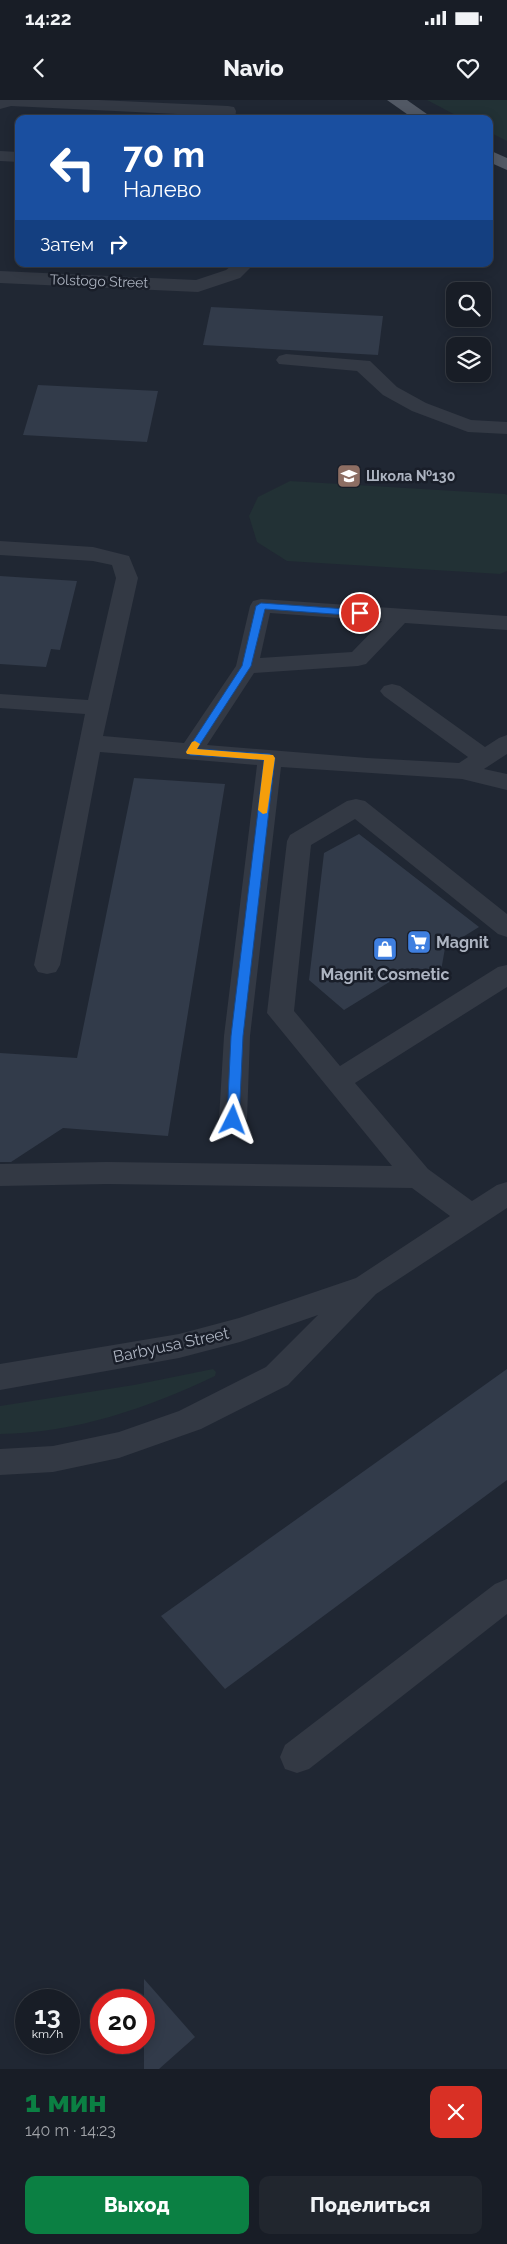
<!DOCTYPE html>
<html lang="ru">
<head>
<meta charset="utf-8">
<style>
	:root { --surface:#181d26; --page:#21262e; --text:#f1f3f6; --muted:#9fa2a7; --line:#363b43; --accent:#0b8043 }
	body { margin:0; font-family:Raleway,sans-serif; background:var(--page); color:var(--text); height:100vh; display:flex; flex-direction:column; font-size:19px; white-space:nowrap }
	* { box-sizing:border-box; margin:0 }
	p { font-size:16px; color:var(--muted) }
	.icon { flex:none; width:28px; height:28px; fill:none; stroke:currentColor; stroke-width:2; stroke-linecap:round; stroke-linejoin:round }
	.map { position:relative; height:1969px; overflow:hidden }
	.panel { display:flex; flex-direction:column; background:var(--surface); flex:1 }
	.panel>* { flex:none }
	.banner { position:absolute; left:15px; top:15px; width:478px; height:152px; border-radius:10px; box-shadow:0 2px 12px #0003,0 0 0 1px var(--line); background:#1a4fa0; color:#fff; overflow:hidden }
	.controls { position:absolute; left:446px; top:182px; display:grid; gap:10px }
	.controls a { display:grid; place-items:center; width:45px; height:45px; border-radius:10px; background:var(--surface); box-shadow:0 2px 12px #0003,0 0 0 1px var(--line); font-size:25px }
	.speed { position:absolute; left:15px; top:1889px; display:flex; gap:10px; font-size:25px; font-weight:700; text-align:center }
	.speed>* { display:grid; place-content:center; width:65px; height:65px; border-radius:50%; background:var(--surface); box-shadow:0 2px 12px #0003,0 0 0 1px var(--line); line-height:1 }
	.speed small { font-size:12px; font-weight:400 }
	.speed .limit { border:8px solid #d22; background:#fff; color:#111 }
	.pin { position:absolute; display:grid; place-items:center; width:42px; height:42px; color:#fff; margin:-21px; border:2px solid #fff; border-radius:50%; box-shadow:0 1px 5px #0007 }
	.me { position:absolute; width:55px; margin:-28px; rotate:3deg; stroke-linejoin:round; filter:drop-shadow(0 0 4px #0008) }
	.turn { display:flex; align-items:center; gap:18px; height:105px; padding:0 25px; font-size:22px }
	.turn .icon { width:65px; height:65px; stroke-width:2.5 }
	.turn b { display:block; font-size:35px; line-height:42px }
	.then { display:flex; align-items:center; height:48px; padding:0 25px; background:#0003; gap:10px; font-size:19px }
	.round { display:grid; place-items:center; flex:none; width:52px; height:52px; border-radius:10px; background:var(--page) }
	.head { display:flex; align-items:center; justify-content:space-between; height:85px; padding:0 25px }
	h1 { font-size:30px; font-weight:800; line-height:38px; color:var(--accent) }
	.action { display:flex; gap:10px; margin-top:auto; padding:10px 25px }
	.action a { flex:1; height:58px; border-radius:10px; background:var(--accent); color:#fff; font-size:20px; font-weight:800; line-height:58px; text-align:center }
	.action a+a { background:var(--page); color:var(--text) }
	.status { display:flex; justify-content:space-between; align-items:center; height:35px; padding:0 25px; background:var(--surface); direction:ltr }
	.status svg { height:14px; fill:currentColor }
	header { display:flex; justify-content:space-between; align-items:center; height:65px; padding:0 25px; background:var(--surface); font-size:22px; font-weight:800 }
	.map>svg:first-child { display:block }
	.green { fill:#223135 }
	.building { fill:#323b4a }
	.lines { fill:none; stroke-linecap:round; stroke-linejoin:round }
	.minor { fill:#333944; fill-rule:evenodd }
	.major { fill:#515864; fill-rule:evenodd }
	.route { fill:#1a73e8; stroke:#114b97 }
	.slow { fill:#f59e0b }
	.labels { text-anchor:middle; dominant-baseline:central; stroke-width:5; stroke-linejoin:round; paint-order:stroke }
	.far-street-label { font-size:14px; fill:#adb4c1; stroke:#191e29 }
	.far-poi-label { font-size:14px; font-weight:bold; fill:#adb4c1; stroke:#191e29; text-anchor:start }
	.poi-label { font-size:16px; font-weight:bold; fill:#adb4c1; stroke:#191e29; text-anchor:start }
	.street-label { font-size:16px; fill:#adb4c1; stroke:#191e29 }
</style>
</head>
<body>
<div class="status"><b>14:22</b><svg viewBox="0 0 49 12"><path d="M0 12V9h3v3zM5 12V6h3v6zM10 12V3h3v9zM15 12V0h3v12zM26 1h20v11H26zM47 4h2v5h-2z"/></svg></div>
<header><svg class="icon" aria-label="back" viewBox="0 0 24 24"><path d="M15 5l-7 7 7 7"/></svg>Navio<svg class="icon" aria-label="heart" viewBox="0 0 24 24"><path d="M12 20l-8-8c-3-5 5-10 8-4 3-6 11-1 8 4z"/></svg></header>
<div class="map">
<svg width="507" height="1969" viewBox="0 0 507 1969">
	<rect width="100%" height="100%" fill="#202733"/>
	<g class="green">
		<path d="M427 0H507V41L489 32V19H463Z"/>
		<path d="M290 381 505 394 507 395V471L500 474 287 461 257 442 249 416 258 397Z"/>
		<path d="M213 1269 216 1272 215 1276C147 1308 76 1333 0 1334V1306L134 1285Z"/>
	</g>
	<g class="building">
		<path d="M211 207 383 216 378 255 203 245Z"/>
		<path d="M38 285 158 291 147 342 23 335Z"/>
		<path d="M0 476 77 481 60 550 51 549 46 567 0 564Z"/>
		<path d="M134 678 225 684 168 1036 63 1028 11 1062H0V953L77 958Z"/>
		<path d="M359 734 479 827 445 848 441 871 412 868 344 910 309 880 324 753Z"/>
		<path d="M507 1269V1380L225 1589 161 1516Z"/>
		<path d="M144 1879 195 1937 159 1969H144Z"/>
	</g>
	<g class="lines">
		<g class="minor">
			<path d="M0 0H99L228 6 234 7 236 11 235 19H218V16L11 6 0 9Z"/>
			<path d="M0 51 19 52V62L0 61Z"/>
			<path d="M234 164H254L240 178 198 192 0 183V171L196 180 226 170Z"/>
			<path d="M286 254 370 261 397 287 426 303 471 320 507 322V334L468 332 412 311 383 295 357 271 279 264 276 260 279 256Z"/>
			<path d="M0 441 93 447 129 456 138 478 103 636 184 643 236 566 250 506 253 501 261 499 507 516V530L405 523 366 564 358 566 254 573 207 645 367 658 459 663 468 657 384 596 380 591 384 586 392 584 400 586 485 647 499 638 507 635V654L484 669 507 674V690L462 679 281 667 250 936 247 1019 243 1026 233 1029 223 1026 219 1019 224 936 257 665 100 652 60 865 56 872 47 874 38 872 34 865 85 614 0 608V594L88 600 116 478 112 465 93 461 0 455ZM270 513 382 521 352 552 260 558Z"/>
			<path d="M356 699 365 701 507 814V837L498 834 355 719 311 745 294 911 340 966 498 867 507 865V887L355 983 428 1069 472 1101 497 1085 507 1082V1108L376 1194 288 1285 201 1329 119 1358 53 1372 0 1375V1349L53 1346 119 1332 179 1311 266 1267 318 1215 240 1242 179 1258 0 1290V1264L179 1234 239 1218 356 1178 450 1116 412 1088 107 1084 0 1086V1064L107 1062 392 1066 267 913 287 741 290 735 347 701Z"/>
			<path d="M507 1479V1514L309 1669 297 1673 285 1669 280 1657 285 1645 495 1484Z"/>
		</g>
		<g class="major">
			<path d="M387 0H407L434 19H414Z"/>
			<path d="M489 50 507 58V70L489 62Z"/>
		</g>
	</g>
	<path class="route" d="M261 503 360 510 365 513 360 516 265 509 251 566 197 649 270 654 275 658 243 936 239 1020 233 1024 227 1020 231 936 264 660 190 655 186 652 242 566 256 506Z"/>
	<path class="slow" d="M195 641 200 644 197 649 273 655 275 658 267 713 263 714 258 710 264 660 187 654 186 652 192 642Z"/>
	<defs>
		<symbol id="school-square" viewBox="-11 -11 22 22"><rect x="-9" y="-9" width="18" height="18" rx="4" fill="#8d6e63" stroke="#191e29"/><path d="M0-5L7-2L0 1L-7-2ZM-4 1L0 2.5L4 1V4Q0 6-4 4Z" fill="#fff"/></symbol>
		<symbol id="supermarket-square" viewBox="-11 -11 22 22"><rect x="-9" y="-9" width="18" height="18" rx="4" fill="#3f7fe0" stroke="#191e29"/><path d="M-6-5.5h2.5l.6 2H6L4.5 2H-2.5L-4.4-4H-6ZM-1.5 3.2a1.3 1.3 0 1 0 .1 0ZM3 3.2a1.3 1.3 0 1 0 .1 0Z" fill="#fff"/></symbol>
		<symbol id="shop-square" viewBox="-11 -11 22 22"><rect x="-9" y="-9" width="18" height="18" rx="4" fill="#3f7fe0" stroke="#191e29"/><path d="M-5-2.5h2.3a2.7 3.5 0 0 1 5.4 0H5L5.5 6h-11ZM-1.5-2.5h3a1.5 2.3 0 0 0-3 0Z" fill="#fff"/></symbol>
	</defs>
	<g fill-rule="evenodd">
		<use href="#school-square" x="335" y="362" width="28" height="28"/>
		<use href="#supermarket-square" x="405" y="828" width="28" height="28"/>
		<use href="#shop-square" x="371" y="835" width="28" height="28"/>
	</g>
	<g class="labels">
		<g class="far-street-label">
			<text transform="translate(99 181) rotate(2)">Tolstogo Street</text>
		</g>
		<g class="far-poi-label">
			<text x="366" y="376">Школа №130</text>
		</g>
		<g class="poi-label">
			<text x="436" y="842">Magnit</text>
			<text x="385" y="874" text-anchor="middle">Magnit Cosmetic</text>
		</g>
		<g class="street-label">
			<text transform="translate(171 1245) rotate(-12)">Barbyusa Street</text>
		</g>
	</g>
</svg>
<div class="controls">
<a><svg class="icon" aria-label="search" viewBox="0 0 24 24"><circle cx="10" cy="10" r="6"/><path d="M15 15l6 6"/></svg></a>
<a><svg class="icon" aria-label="layers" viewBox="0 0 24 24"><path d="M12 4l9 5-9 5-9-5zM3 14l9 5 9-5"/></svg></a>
</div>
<div class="speed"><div>13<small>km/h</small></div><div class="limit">20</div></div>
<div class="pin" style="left:360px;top:513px;background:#d93025"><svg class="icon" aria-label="arrive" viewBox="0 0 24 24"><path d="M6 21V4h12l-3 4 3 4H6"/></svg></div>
<svg class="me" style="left:233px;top:1020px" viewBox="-20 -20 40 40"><path d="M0-17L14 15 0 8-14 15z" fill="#1a73e8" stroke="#fff" stroke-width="4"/></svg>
<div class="banner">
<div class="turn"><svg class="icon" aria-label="left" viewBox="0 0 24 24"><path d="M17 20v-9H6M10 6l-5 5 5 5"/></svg><div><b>70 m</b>Налево</div></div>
<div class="then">Затем<svg class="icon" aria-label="right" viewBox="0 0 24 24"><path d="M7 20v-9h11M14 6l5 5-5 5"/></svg></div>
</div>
</div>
<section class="panel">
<div class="head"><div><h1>1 мин</h1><p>140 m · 14:23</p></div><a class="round" style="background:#d93025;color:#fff"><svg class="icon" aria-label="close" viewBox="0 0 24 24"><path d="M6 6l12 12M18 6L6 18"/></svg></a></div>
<div class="action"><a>Выход</a><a>Поделиться</a></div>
</section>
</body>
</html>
